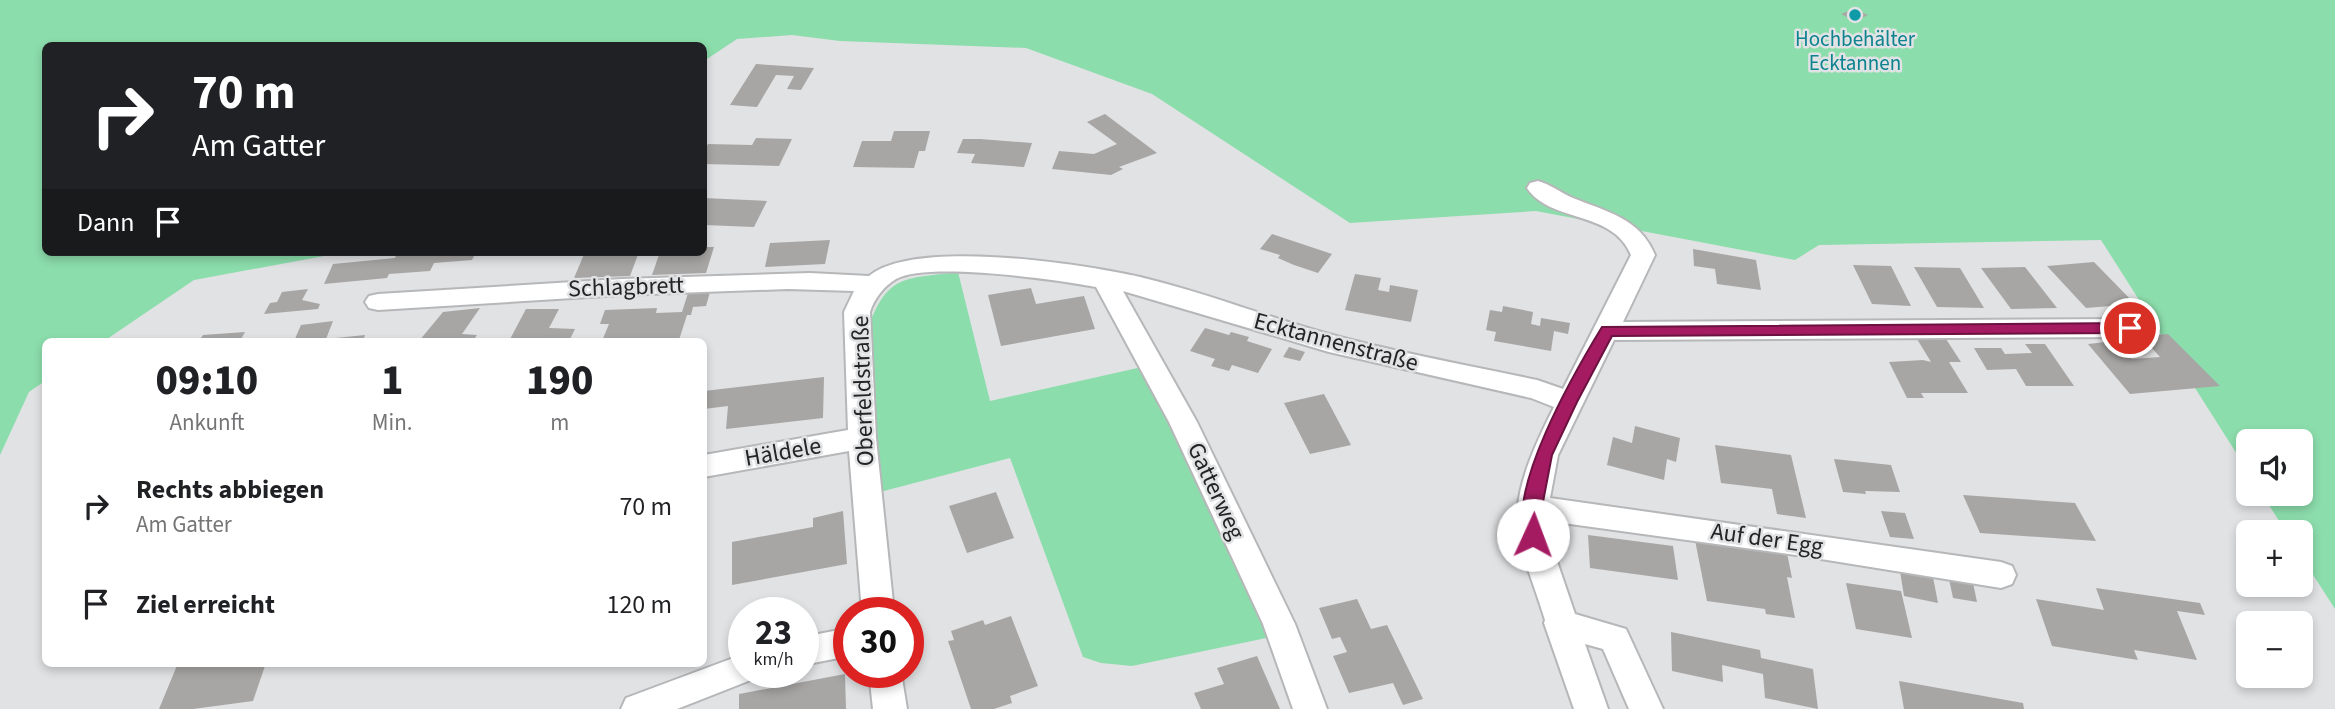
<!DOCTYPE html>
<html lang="de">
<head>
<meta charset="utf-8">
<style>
	:root { --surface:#fff; --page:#f2f2f2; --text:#202124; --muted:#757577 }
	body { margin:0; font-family:"Source Sans 3",sans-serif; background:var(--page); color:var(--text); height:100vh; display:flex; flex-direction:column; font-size:26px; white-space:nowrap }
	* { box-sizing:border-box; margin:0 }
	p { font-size:23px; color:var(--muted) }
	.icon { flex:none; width:38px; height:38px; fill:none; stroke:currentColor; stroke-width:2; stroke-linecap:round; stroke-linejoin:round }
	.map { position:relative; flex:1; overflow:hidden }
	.sheet { position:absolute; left:42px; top:338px; width:665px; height:329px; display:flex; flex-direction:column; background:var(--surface); border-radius:10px; box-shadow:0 4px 10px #0003 }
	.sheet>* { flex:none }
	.banner { position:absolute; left:42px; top:42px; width:665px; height:214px; border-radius:10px; box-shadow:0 4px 10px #0003; background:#202124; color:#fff; overflow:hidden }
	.fabs { position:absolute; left:2236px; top:429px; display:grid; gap:14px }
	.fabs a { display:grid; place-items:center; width:77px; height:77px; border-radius:10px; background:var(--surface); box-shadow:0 4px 10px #0003; font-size:35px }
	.speed { position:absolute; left:728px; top:597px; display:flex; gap:14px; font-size:35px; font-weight:700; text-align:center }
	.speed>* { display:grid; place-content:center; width:91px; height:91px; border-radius:50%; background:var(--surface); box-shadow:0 4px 10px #0003; line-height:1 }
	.speed small { font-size:18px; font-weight:400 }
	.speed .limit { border:10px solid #d22; background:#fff; color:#111 }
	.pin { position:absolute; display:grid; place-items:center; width:60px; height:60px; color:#fff; margin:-30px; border:4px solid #fff; border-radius:50%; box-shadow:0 2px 7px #0007 }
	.me { position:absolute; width:77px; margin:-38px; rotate:2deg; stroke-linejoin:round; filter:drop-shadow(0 0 5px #0008) }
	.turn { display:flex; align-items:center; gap:24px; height:147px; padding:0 35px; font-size:32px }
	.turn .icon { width:91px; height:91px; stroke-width:2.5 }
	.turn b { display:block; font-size:49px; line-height:60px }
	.then { display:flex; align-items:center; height:66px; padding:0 35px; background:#0003; gap:14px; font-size:26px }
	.eta { display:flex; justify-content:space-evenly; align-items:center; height:119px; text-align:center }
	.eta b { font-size:42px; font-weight:800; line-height:49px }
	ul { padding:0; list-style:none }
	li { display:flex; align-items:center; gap:21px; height:98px; padding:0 35px }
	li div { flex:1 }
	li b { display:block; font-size:26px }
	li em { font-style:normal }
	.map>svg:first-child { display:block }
	.green { fill:#8cddac }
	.building { fill:#a8a6a5 }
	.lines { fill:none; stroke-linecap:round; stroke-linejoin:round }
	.minor-casing { stroke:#b6b7b9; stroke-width:4 }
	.minor { fill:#fff; fill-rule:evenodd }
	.route { fill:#a41b62; stroke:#6b1240; stroke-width:2 }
	.culture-dot { fill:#0f9aa8; stroke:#e1e2e4; stroke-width:2.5 }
	.labels { text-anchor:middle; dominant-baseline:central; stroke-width:5; stroke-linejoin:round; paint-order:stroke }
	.far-culture-label { font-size:21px; fill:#0d838f; stroke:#e1e2e4 }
	.street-label { font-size:24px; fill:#242425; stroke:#e1e2e4 }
</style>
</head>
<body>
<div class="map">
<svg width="2335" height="709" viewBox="0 0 2335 709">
	<rect width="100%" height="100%" fill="#e1e2e4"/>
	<g class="green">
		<path d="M0 0H2335V609L2301 556V532H2286L2262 494H2301V441H2249V473L2101 240 1819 245 1795 260 1536 211 1350 223 1152 94 1026 48 840 41 792 35 737 39 704 61V46H46V252H346L194 280 104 341H46L45 381 29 392 0 455Z"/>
		<path d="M958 272 990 401 1142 367 1271 637 1132 666 1101 663 1083 657 1010 458 880 492 867 331C887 274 903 279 958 272Z"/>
	</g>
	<g class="building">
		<path d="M1854 9 1868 15 1855 21 1841 14Z"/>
		<path d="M756 64 814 68 801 90 787 89 794 76 776 75 757 107 730 105Z"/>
		<path d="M1105 114 1157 153 1119 167 1123 169 1111 175 1052 169 1059 151 1094 154 1117 144 1087 122Z"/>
		<path d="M894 131H930L925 151H919L914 168 853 167 862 141H891Z"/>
		<path d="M756 138 792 139 779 166 704 164V152L708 144 752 145Z"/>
		<path d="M963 139H980L1032 143 1024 167 971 163 975 154 957 153Z"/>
		<path d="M704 198 767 201 754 227 704 225Z"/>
		<path d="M1272 234 1332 254 1318 273 1294 265 1278 258 1280 255 1260 249Z"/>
		<path d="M830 240 825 264 765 267 770 243Z"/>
		<path d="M704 247H714L706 273 652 275 660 252H704Z"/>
		<path d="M1693 249 1756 260 1761 290 1717 284 1715 269 1694 266Z"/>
		<path d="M476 252 472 260 434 263 430 271 389 274 387 278 324 284 333 264 395 258 397 253Z"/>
		<path d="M585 252H639L630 276 574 278Z"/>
		<path d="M2094 262 2135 304 2086 308 2047 266Z"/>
		<path d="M1853 265 1891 266 1911 306 1872 304Z"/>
		<path d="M1914 267 1960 268 1984 308 1937 307Z"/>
		<path d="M2025 267 2057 308 2011 309 1981 268Z"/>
		<path d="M1355 274 1381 278 1378 290 1389 292 1390 285 1418 290 1411 322 1345 310Z"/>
		<path d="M1031 288 1036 304 1084 296 1095 329 1001 346 988 295Z"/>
		<path d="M308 289 302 300 320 304 318 309 264 314 270 303 277 302 282 292Z"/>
		<path d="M710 292 706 306 693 307 691 315H687L679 340 602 341 609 324H600L605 310 657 308 656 313 682 312 688 293Z"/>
		<path d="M1503 306 1533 312 1531 324 1540 326 1541 318 1570 323 1568 334 1554 331 1551 351 1494 341 1496 332 1486 330 1490 310 1502 312Z"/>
		<path d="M480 308 462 334 477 335 473 341H419L443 312Z"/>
		<path d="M526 309H559L549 328 575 329 569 341H509Z"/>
		<path d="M333 321 326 339 365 335 363 341H294L301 325Z"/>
		<path d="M1205 328 1229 335 1231 332 1249 337 1247 341 1272 349 1258 373 1232 365 1229 371 1211 366 1215 359 1190 351Z"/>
		<path d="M245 332 240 341H199L203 335Z"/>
		<path d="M2168 334 2220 386 2130 394 2088 344 2116 341 2132 359 2160 357 2141 336Z"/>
		<path d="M1917 339H1946L1961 362H1949L1968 393H1921L1924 398H1907L1889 362 1923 360 1931 362Z"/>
		<path d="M2025 344H2045L2074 386H2026L2016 369 1987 370 1974 348H2001L2005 354 2032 353Z"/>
		<path d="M1289 347 1305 352 1300 361 1283 357Z"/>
		<path d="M824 377 823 418 726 429 728 406 704 409V391Z"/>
		<path d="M1324 394 1351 445 1310 454 1284 403Z"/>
		<path d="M1635 426 1680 438 1676 462 1667 459 1664 480 1607 465 1613 437 1632 443Z"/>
		<path d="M1715 445 1791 455 1806 518 1777 514 1772 489 1721 483Z"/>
		<path d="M1834 459 1891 465 1900 492 1865 491 1866 494 1843 492Z"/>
		<path d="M996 492 1014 538 967 553 949 506Z"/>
		<path d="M1963 495 2075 503 2096 541 1980 533Z"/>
		<path d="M843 511 847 564 732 585V542L813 527V518Z"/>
		<path d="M1881 511 1905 513 1914 539 1890 537Z"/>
		<path d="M1588 535 1673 546 1678 580 1590 568Z"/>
		<path d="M1695 540 1787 553 1792 578 1787 577 1795 618 1766 614 1765 609 1707 601Z"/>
		<path d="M1900 571 1933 577 1938 603 1904 596Z"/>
		<path d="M1949 579 1973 583 1977 602 1953 598Z"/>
		<path d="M1846 583 1901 591 1912 638 1856 629Z"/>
		<path d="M2096 588 2200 603 2205 615 2177 611 2197 660 2134 650 2138 660 2052 646 2036 599 2104 610Z"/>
		<path d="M1357 599 1371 629 1387 625 1423 699 1403 705 1393 683 1349 693 1333 656 1347 652 1340 637 1332 639 1319 608Z"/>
		<path d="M1011 616 1038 686 1010 696 1012 703 994 709H971L948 641 954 640 951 631 983 620 985 625Z"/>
		<path d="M1671 632 1760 650 1761 658 1813 669 1818 709 1765 698 1763 674 1722 665 1723 682 1672 671Z"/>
		<path d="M1257 656 1280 709H1201L1194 693 1224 684 1217 668Z"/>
		<path d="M178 663H266L253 701 193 709H159Z"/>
		<path d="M845 674 846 709H739V694Z"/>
		<path d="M1899 681 2023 703 2024 709H1904Z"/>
	</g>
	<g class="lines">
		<defs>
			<g id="minor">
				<path d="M1538 181C1550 184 1561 193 1573 198 1607 212 1640 218 1655 255L1623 322 2130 319 2139 322 2143 328 2139 334 2130 337 1614 340 1558 455 1550 498 2001 562 2012 566 2016 575 2012 584 2001 588 1796 555 1548 521V535L1575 614 1626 629 1663 709H1629L1603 649 1585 644 1608 709H1574L1544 623 1545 620C1537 593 1525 565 1519 537 1510 495 1536 443 1554 407L1531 398 1329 352 1123 291 1197 422 1295 624 1327 709H1293L1263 624 1169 422 1096 287C1057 280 928 261 896 279 884 286 874 299 870 312L876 438 894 612H862L849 451 704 477V455L848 430 844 312 854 291 788 289 622 295 378 310 369 308 365 302 369 296 378 294 622 279 810 273 869 276C914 238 1083 264 1140 277 1204 292 1266 317 1329 334 1397 353 1468 365 1537 380L1563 389 1631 255C1613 210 1550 223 1527 188L1530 183Z"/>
				<path d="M849 628V656L803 665V637Z"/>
				<path d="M744 654V672H758L756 678 677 709H621L626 698Z"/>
				<path d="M869 672H901L907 709H873Z"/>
			</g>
		</defs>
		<use href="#minor" class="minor-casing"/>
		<use href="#minor" class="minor"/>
	</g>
	<path class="route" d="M2130 323 2138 328 2130 333 1612 336 1577 402 1552 455 1542 507V535L1540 540 1533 542 1527 540C1503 494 1577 368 1602 327Z"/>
	<circle class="culture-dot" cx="1855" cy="15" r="7"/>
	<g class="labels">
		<g class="far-culture-label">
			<text x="1855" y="39">Hochbehälter<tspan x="1855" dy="24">Ecktannen</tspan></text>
		</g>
		<g class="street-label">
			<text transform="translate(626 287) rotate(-2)">Schlagbrett</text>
			<text transform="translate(1336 342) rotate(15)">Ecktannenstraße</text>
			<text transform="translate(863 391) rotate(-92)">Oberfeldstraße</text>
			<text transform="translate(783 452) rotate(-10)">Häldele</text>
			<text transform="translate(1216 491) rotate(65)">Gatterweg</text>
			<text transform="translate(1767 539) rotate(8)">Auf der Egg</text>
		</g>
	</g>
</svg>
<div class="fabs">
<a><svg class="icon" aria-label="sound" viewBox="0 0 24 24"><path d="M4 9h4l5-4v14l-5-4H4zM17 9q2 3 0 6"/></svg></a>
<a>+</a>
<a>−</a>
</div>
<div class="speed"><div>23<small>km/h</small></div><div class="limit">30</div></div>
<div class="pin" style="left:2130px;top:328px;background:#d93025"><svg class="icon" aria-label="arrive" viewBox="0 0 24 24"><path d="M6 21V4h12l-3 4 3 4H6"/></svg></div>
<svg class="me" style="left:1533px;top:535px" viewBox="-20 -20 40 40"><circle r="19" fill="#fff"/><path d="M0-13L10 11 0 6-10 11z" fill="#a41b62"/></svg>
<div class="banner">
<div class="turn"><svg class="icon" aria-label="right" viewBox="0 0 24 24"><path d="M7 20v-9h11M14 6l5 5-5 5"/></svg><div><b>70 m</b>Am Gatter</div></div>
<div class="then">Dann<svg class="icon" aria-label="arrive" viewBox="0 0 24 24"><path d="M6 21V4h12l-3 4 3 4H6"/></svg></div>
</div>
<section class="sheet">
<div class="eta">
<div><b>09:10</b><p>Ankunft</p></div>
<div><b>1</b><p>Min.</p></div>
<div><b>190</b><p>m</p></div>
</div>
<ul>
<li><svg class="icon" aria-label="right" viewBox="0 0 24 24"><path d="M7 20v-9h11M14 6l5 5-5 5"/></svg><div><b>Rechts abbiegen</b><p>Am Gatter</p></div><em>70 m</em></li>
<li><svg class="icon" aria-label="arrive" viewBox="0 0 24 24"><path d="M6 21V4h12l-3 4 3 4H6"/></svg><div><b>Ziel erreicht</b></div><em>120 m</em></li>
</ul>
</section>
</div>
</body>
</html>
